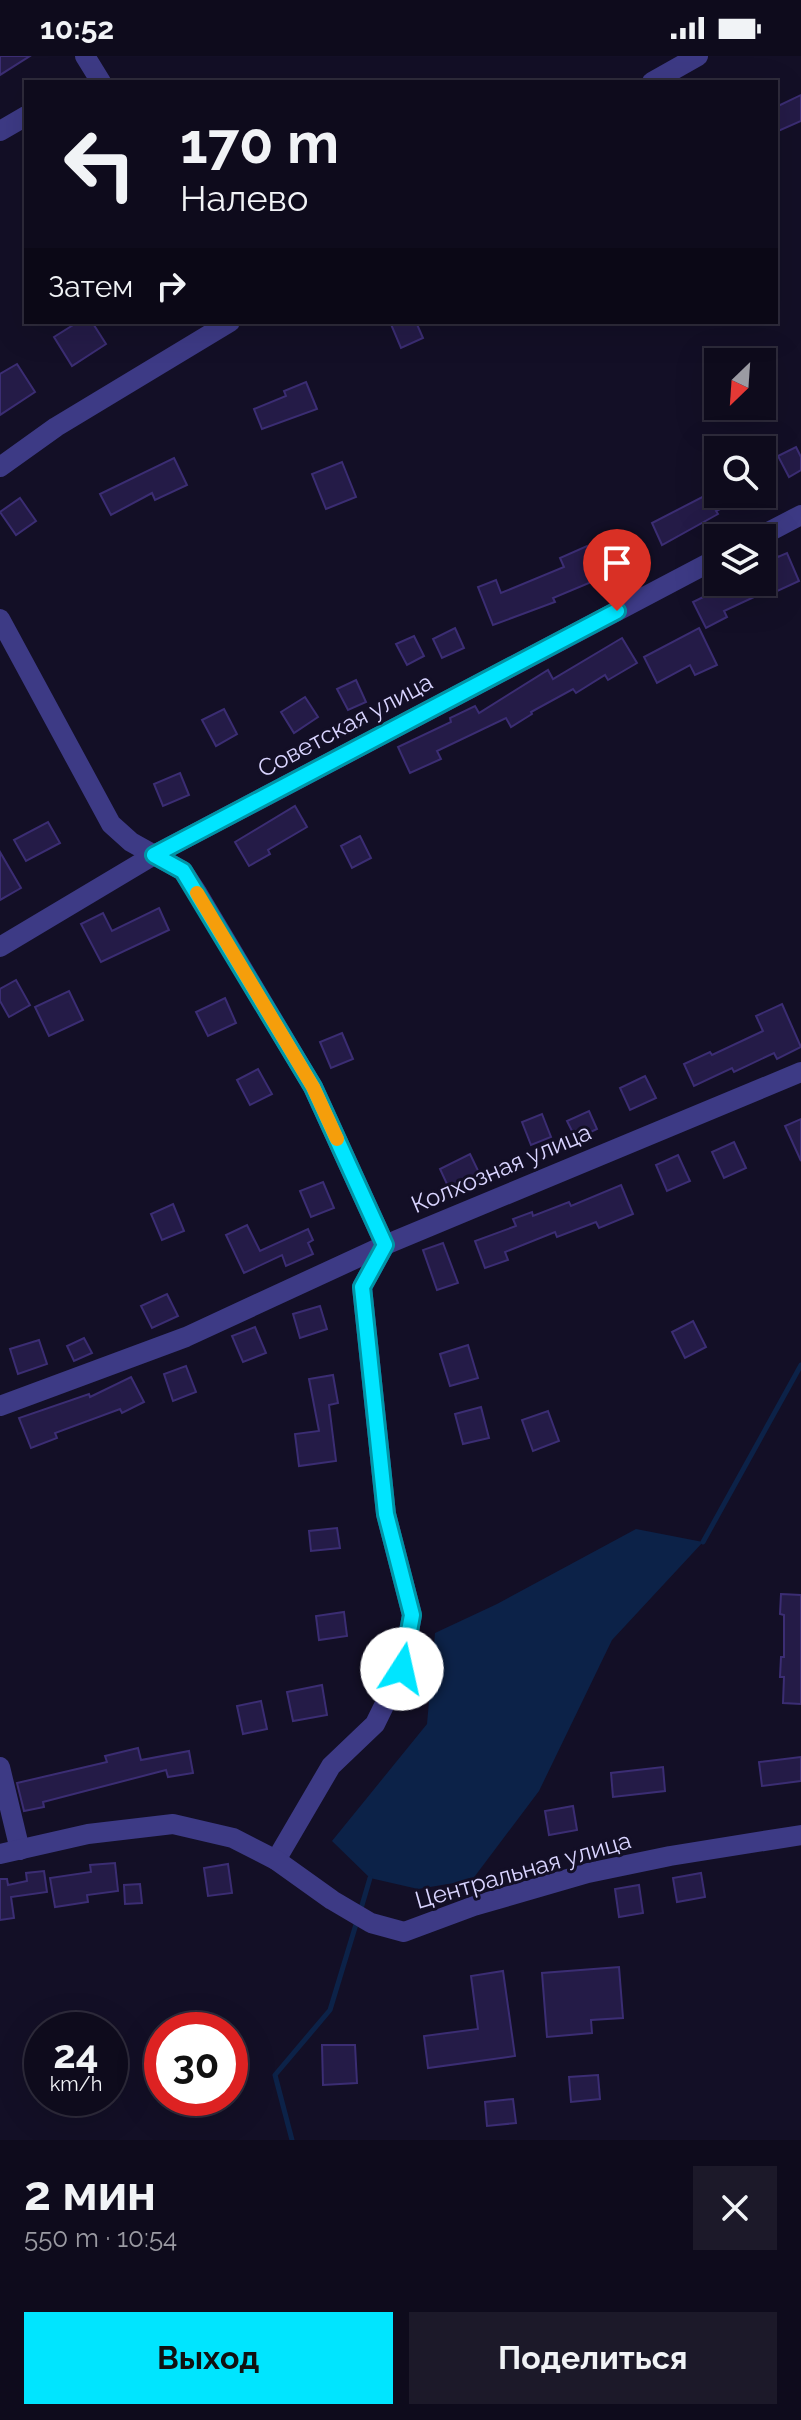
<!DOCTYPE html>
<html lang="ru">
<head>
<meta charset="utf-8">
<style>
	:root { --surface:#0e0b1c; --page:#1c1929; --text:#f1f3f6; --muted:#9b9ba3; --line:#2e2b3b; --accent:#00e5ff }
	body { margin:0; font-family:Raleway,sans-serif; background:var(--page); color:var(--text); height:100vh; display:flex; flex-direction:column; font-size:30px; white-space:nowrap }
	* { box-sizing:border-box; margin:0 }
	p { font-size:26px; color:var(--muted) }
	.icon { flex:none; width:44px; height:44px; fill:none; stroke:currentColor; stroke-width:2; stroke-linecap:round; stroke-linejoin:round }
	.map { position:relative; height:2084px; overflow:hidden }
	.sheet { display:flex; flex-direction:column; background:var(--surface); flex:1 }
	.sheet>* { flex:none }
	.banner { position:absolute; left:24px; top:24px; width:754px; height:244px; border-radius:0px; box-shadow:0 8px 32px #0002,0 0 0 2px var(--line); background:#0e0b1c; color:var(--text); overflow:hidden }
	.needle { width:52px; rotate:205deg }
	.tools { position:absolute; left:704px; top:292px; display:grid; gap:16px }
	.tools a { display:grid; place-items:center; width:72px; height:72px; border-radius:0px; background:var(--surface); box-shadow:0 8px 32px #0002,0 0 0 2px var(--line); font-size:40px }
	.speed { position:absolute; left:24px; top:1956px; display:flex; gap:16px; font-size:40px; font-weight:700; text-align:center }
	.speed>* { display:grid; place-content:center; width:104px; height:104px; border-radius:50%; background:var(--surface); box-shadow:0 8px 32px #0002,0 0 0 2px var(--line); line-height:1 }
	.speed small { font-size:20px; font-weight:400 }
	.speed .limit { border:12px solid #d22; background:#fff; color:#111 }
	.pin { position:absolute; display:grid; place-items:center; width:68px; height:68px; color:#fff; margin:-82px -34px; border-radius:50% 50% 50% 0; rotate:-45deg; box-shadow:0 0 8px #0007 }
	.pin .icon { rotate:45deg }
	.me { position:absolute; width:88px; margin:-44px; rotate:10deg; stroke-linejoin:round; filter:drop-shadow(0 0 6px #0008) }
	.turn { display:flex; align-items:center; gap:28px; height:168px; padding:0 24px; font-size:36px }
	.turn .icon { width:104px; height:104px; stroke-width:2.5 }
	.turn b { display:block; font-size:56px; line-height:68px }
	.then { display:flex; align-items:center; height:76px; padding:0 24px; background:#0003; gap:16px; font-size:30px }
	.round { display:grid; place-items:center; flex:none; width:84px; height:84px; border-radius:0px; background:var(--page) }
	.headline { display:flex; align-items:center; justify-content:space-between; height:136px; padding:0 24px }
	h1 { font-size:48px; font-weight:700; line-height:60px }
	.button { display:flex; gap:16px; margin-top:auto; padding:16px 24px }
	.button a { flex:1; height:92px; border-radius:0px; background:var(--accent); color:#111; font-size:32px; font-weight:700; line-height:92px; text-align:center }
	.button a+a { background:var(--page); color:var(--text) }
	.status { display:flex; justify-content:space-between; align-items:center; height:56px; padding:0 40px; background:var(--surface); direction:ltr }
	.status svg { height:22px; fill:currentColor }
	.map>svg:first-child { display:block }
	.water { fill:#0c2248 }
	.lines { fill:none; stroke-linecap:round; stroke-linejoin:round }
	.stream { stroke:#0c2248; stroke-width:5 }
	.building { fill:#241b47; stroke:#3b2d73; stroke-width:2 }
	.minor { stroke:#3d3a85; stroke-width:20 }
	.route-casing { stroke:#0095a6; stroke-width:20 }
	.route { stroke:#00e5ff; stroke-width:14 }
	.slow { stroke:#f59e0b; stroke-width:14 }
	.labels { text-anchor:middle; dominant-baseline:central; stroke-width:6; stroke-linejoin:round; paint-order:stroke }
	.street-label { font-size:24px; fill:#d9d4ff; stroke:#130f26 }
</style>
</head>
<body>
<div class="status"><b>10:52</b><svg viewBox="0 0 49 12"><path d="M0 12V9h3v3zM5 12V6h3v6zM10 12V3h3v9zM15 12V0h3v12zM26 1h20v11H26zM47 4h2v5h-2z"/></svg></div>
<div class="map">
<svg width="801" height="2084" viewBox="0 0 801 2084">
	<rect width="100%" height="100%" fill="#130f26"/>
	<path class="water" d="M636 1473 703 1486 612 1584 539 1735 472 1824 418 1833 370 1822 332 1785 427 1668 435 1577 497 1548Z"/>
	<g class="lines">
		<g class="stream">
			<path d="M703 1486 801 1309"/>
			<path d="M360 1856 370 1822"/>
			<path d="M292 2084 275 2019 330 1954 357 1865"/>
		</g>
	</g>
	<g class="building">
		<path d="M0 0H30L0 19Z"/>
		<path d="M801 39V65L776 76V51Z"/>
		<path d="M78 266H92L106 288 72 310 54 281Z"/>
		<path d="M390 266H416L423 282 401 292Z"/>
		<path d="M17 308 35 336 0 359V318Z"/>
		<path d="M306 326 317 353 262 373 254 353 286 340 284 335Z"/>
		<path d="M796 391 801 401V414L789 421 778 400Z"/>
		<path d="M174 402 187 429 155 444 152 437 111 459 100 438Z"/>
		<path d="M342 406 356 441 326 453 312 418Z"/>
		<path d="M718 433V438H752L716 455 718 458 662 489 652 467Z"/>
		<path d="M20 442 36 465 16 479 0 456Z"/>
		<path d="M630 482 639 502 600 519 601 522 553 542 555 546 493 569 478 531 496 524 501 537 564 511 560 502 587 490 591 499Z"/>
		<path d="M772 489 778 501 787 497 799 525 773 537 771 533 724 555 727 561 706 572 693 546 734 526H762V494Z"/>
		<path d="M455 572 464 592 442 602 433 583Z"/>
		<path d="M699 572 717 609 695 619 690 609 657 627 644 601Z"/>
		<path d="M414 580 424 600 407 609 396 588Z"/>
		<path d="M622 582 637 607 608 624 605 619 576 637 573 633 531 656 532 658 511 671 506 662 437 695 441 703 410 717 398 691 451 666 450 662 475 650 479 657 548 614 553 623Z"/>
		<path d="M356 624 366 646 348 654 337 633Z"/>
		<path d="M305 641 318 661 294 677 281 656Z"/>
		<path d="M224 653 237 678 216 690 202 664Z"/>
		<path d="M180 717 189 739 163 750 154 728Z"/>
		<path d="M295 750 307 771 268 794 270 798 249 810 235 786Z"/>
		<path d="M48 766 60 787 26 805 14 784Z"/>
		<path d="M360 780 371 802 352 812 341 790Z"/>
		<path d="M0 796 21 832 0 844Z"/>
		<path d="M159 852 169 874 101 906 81 868 103 857 112 875Z"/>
		<path d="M16 924 30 949 9 961 0 945V933Z"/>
		<path d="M69 935 83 964 49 980 35 951Z"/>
		<path d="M225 942 236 967 208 980 196 956Z"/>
		<path d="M782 948 801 991 777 1003 774 997 734 1016 732 1012 694 1030 684 1008 710 996 712 999 763 975 756 960Z"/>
		<path d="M342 977 353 1003 331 1012 320 986Z"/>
		<path d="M258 1013 272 1038 250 1049 237 1024Z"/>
		<path d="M645 1020 656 1042 630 1054 620 1032Z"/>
		<path d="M589 1055 597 1073 576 1083 567 1065Z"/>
		<path d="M542 1058 551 1081 531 1089 522 1066Z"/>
		<path d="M801 1063V1105L785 1070Z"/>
		<path d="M734 1086 746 1112 724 1122 712 1096Z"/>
		<path d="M470 1098 483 1125 452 1139 440 1113Z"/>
		<path d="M678 1099 690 1125 667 1135 656 1109Z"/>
		<path d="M323 1126 334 1152 311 1161 300 1135Z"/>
		<path d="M621 1129 633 1158 599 1172 596 1166 557 1181 555 1176 505 1196 508 1204 485 1212 475 1185 516 1170 513 1163 532 1156 533 1160 569 1146 571 1150Z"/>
		<path d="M173 1148 184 1175 162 1184 151 1158Z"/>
		<path d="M247 1169 260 1195 308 1173 313 1184 308 1187 313 1198 286 1210 282 1199 244 1217 226 1179Z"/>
		<path d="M443 1187 458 1227 437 1234 423 1194Z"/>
		<path d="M167 1238 178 1260 152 1272 141 1250Z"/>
		<path d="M320 1250 327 1273 300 1282 293 1258Z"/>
		<path d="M693 1265 706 1291 685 1302 672 1276Z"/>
		<path d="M255 1271 266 1297 243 1306 232 1280Z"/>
		<path d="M84 1282 92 1297 74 1305 67 1290Z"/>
		<path d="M39 1284 47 1308 18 1318 10 1293Z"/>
		<path d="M468 1289 478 1322 450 1330 440 1298Z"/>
		<path d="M186 1310 196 1336 173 1345 164 1318Z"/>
		<path d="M333 1319 338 1347 329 1349 336 1405 299 1410 295 1378 319 1375 309 1323Z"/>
		<path d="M131 1321 144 1346 122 1357 120 1353 55 1377 57 1382 31 1392 19 1362 89 1338 90 1341Z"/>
		<path d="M481 1351 489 1382 463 1388 455 1358Z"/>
		<path d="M548 1355 559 1385 533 1395 522 1364Z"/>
		<path d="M337 1472 340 1492 311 1495 309 1475Z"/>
		<path d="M781 1538 801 1539V1648L783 1647 784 1621H780L781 1601H784V1559L780 1558Z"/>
		<path d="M344 1556 347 1580 319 1584 316 1560Z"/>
		<path d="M322 1629 327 1659 293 1665 287 1636Z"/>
		<path d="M261 1645 267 1673 243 1678 237 1650Z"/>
		<path d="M138 1692 141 1704 189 1695 193 1717 168 1721 166 1714 43 1746 44 1751 24 1755 17 1727 107 1706 105 1700Z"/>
		<path d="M801 1701V1725L762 1730 759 1706Z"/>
		<path d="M663 1711 665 1735 613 1741 611 1717Z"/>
		<path d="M573 1750 577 1774 549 1779 545 1755Z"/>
		<path d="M115 1807 118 1835 87 1839 88 1846 55 1851 50 1822 91 1816 90 1809Z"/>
		<path d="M228 1808 232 1837 208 1840 204 1812Z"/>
		<path d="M44 1815 47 1836 11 1841 14 1862 0 1864V1823H7L8 1829 27 1825 26 1817Z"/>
		<path d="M701 1817 705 1841 677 1846 673 1822Z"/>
		<path d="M140 1828 142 1847 125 1848 124 1829Z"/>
		<path d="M639 1829 643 1857 619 1861 615 1833Z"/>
		<path d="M619 1911 623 1962 591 1964 592 1977 547 1981 542 1917Z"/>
		<path d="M503 1915 515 2000 428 2012 424 1980 478 1973 471 1920Z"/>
		<path d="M322 1989H355L357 2027 323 2029Z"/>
		<path d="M598 2019 600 2043 571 2046 569 2021Z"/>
		<path d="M513 2043 516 2067 487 2070 485 2046Z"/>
	</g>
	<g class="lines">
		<g class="minor">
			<path d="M85 0 101 26"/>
			<path d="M652 26 698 0"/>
			<path d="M0 75 26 60"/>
			<path d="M0 411 56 371 230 266"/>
			<path d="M757 482 801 459"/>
			<path d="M0 563 111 768 131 786 183 815 198 838 313 1031 385 1189 362 1231 386 1458 412 1559 402 1613 375 1668 331 1710 276 1804"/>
			<path d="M0 891 154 799 718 502"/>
			<path d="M0 1350 186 1281 385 1189 801 1016"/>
			<path d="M0 1711 20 1794"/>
			<path d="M0 1798 88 1778 173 1768 233 1782 276 1804 332 1844 371 1867 404 1876 474 1850 588 1817 670 1800 801 1779"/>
		</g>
	</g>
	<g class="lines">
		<defs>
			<path id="route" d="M402 1613 412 1559 386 1458 362 1231 385 1189 313 1031 183 815 154 799 617 555"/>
		</defs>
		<use href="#route" class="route-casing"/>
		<use href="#route" class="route"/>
		<path class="slow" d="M197 837 313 1031 337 1083"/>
	</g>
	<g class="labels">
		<g class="street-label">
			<text transform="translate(345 669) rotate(-28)">Советская улица</text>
			<text transform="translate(501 1112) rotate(-23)">Колхозная улица</text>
			<text transform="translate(523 1814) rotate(-16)">Центральная улица</text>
		</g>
	</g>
</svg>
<div class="tools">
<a><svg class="needle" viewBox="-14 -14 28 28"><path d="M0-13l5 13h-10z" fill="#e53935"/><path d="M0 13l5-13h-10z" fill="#9b9ba3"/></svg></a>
<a><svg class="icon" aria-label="search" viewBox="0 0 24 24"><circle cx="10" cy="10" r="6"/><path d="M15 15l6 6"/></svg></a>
<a><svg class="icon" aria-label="layers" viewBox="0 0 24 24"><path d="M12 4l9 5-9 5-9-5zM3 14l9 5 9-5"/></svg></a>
</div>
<div class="speed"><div>24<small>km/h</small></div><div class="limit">30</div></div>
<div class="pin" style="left:617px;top:555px;background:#d93025"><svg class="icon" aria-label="arrive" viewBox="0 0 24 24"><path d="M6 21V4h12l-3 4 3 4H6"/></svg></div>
<svg class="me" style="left:402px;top:1613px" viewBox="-20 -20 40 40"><circle r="19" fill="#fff"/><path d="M0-13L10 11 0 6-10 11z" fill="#00e5ff"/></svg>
<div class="banner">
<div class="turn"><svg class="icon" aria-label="left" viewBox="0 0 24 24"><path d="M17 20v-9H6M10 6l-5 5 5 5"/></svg><div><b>170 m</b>Налево</div></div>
<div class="then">Затем<svg class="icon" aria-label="right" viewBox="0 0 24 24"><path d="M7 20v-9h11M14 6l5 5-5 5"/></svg></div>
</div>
</div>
<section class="sheet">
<div class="headline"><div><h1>2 мин</h1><p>550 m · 10:54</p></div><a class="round"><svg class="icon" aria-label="close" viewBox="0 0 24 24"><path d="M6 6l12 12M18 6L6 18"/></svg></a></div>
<div class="button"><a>Выход</a><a>Поделиться</a></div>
</section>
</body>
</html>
